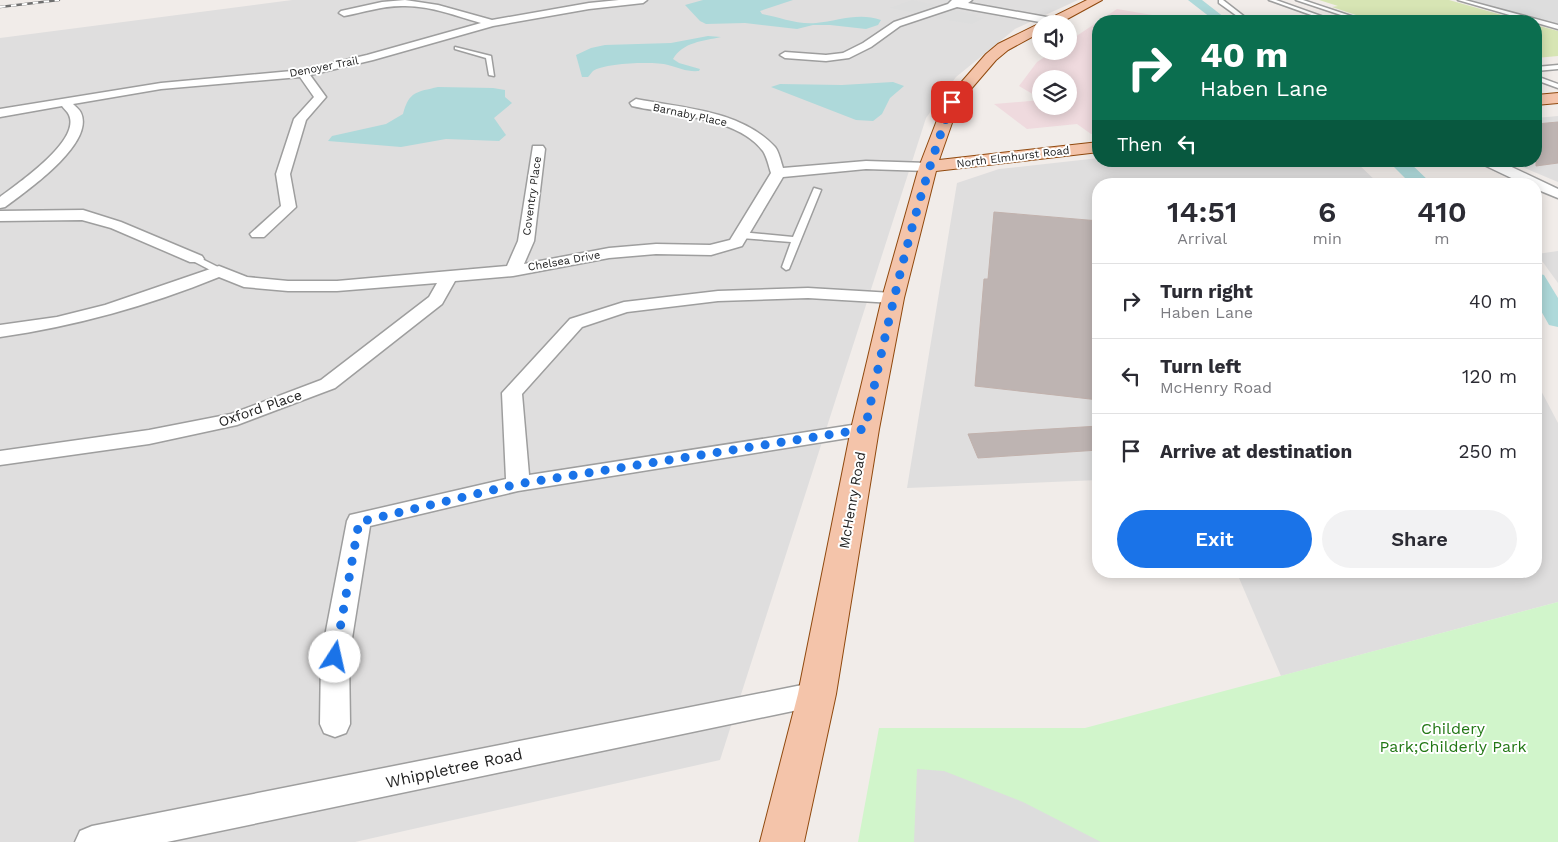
<!DOCTYPE html>
<html lang="en">
<head>
<meta charset="utf-8">
<style>
	:root { --surface:#fff; --page:#f2f2f3; --text:#2b2b33; --muted:#7c7c81; --line:#e1e1e2; --accent:#1a73e8 }
	body { margin:0; font-family:"Work Sans",sans-serif; background:var(--page); color:var(--text); height:100vh; display:flex; flex-direction:column; font-size:19px; white-space:nowrap }
	* { box-sizing:border-box; margin:0 }
	p { font-size:16px; color:var(--muted) }
	.icon { flex:none; width:28px; height:28px; fill:none; stroke:currentColor; stroke-width:2; stroke-linecap:round; stroke-linejoin:round }
	.map { position:relative; flex:1; overflow:hidden }
	.details { position:absolute; left:1092px; top:178px; width:450px; height:400px; display:flex; flex-direction:column; background:var(--surface); border-radius:20px; box-shadow:0 2px 12px #0003 }
	.details>* { flex:none }
	.guide { position:absolute; left:1092px; top:15px; width:450px; height:152px; border-radius:20px; box-shadow:0 2px 12px #0003; background:#0b6e4f; color:#fff; overflow:hidden }
	.controls { position:absolute; left:1032px; top:15px; display:grid; gap:10px }
	.controls a { display:grid; place-items:center; width:45px; height:45px; border-radius:50%; background:var(--surface); box-shadow:0 2px 12px #0003; font-size:25px }
	.pin { position:absolute; display:grid; place-items:center; width:42px; height:42px; color:#fff; margin:-21px; border-radius:10px; box-shadow:0 2px 8px #0006 }
	.me { position:absolute; width:55px; margin:-28px; rotate:10deg; stroke-linejoin:round; filter:drop-shadow(0 0 4px #0008) }
	.turn { display:flex; align-items:center; gap:18px; height:105px; padding:0 25px; font-size:22px }
	.turn .icon { width:65px; height:65px; stroke-width:2.5 }
	.turn b { display:block; font-size:35px; line-height:42px }
	.then { display:flex; align-items:center; height:48px; padding:0 25px; background:#0003; gap:10px; font-size:19px }
	.eta { display:flex; justify-content:space-evenly; align-items:center; height:85px; text-align:center }
	.eta b { font-size:30px; font-weight:600; line-height:35px }
	.primary-button { display:flex; gap:10px; margin-top:auto; padding:10px 25px }
	.primary-button a { flex:1; height:58px; border-radius:30px; background:var(--accent); color:#fff; font-size:20px; font-weight:600; line-height:58px; text-align:center }
	.primary-button a+a { background:var(--page); color:var(--text) }
	ul { padding:0; list-style:none }
	li { display:flex; align-items:center; gap:15px; height:75px; padding:0 25px; border-top:1px solid var(--line) }
	li div { flex:1 }
	li b { display:block; font-size:19px }
	li em { font-style:normal }
	.map>svg:first-child { display:block }
	.residential { fill:#dfdede }
	.commercial { fill:#efdade }
	.grass { fill:#d7e5b4 }
	.park { fill:#d1f5cb }
	.parking { fill:#ddd }
	.water { fill:#aed9da }
	.lines { fill:none; stroke-linecap:round; stroke-linejoin:round }
	.canal { fill:#aed9da; fill-rule:evenodd }
	.building { fill:#beb4b2; stroke:#c1b1ac }
	.service-casing { stroke:#9e9e9e; stroke-width:3 }
	.minor-casing { stroke:#9e9e9e; stroke-width:3 }
	.primary-casing { stroke:#90490e; stroke-width:2 }
	.service { fill:#fff; fill-rule:evenodd }
	.minor { fill:#fff; fill-rule:evenodd }
	.primary { fill:#f4c4aa; fill-rule:evenodd }
	.rail-casing { stroke:#6f6f6f; stroke-width:2.5 }
	.rail { stroke:#fff; stroke-width:2; stroke-dasharray:5.5; stroke-linecap:butt }
	.route { stroke:#1a73e8; stroke-width:9; stroke-dasharray:0 16.2 }
	.labels { text-anchor:middle; dominant-baseline:central; stroke-width:4; stroke-linejoin:round; paint-order:stroke }
	.far-street-label { font-size:11px; fill:#212121; stroke:#fff }
	.street-label { font-size:14px; fill:#212121; stroke:#fff }
	.near-park-label { font-size:16px; fill:#237816; stroke:#fff }
	.near-street-label { font-size:16px; fill:#212121; stroke:#fff }
</style>
</head>
<body>
<div class="map">
<svg width="1558" height="842" viewBox="0 0 1558 842">
	<rect width="100%" height="100%" fill="#f1ece9"/>
	<g class="residential">
		<path d="M292 0H1078L1015 29 956 77 926 118 720 760 355 842H0V38Z"/>
		<path d="M1558 116V182L1508 161H1536V118Z"/>
		<path d="M1099 158V161H1355L1379 184H1099V480L907 488 957 183 999 169Z"/>
		<path d="M1558 251V283L1537 254Z"/>
		<path d="M1536 381 1558 423V602L1281 676 1236 571H1536Z"/>
	</g>
	<path class="commercial" d="M1117 9 1188 21H1099V133L1091 134 1077 124 1027 129 994 104 1041 100V106H1069V79H1041V99L1019 86 1037 62 1054 51H1069V41Z"/>
	<g class="grass">
		<path d="M1319 0H1449L1523 21H1374L1332 7 1338 6Z"/>
		<path d="M1536 25 1558 31V56L1536 58Z"/>
	</g>
	<path class="park" d="M1558 602V842H858L879 728H1085Z"/>
	<g class="parking">
		<path d="M912 0 936 5 915 13 890 8Z"/>
		<path d="M1463 0H1558V26Z"/>
		<path d="M952 10 978 15 974 17 984 18 972 24 935 18Z"/>
		<path d="M917 769 944 771 1023 802 1101 842H914Z"/>
	</g>
	<g class="water">
		<path d="M703 0H793L760 11 762 14C779 17 798 25 816 23 838 21 858 12 881 20L878 25 866 29 830 25H813L797 29 745 23 706 24 700 21 685 5Z"/>
		<path d="M708 36 721 37C703 41 683 42 673 59L679 63 700 69 699 71C687 72 679 68 668 65 654 61 605 63 593 71 591 73 590 75 588 77H582L576 55 591 48 605 45 671 43Z"/>
		<path d="M893 82 904 86 890 98 882 114 873 121 856 120 771 87 780 84 842 85Z"/>
		<path d="M438 87 493 88 505 90V97L512 103 494 118 506 135 499 141 446 139 401 147 328 141 332 136 386 124 403 114C409 91 417 92 438 87Z"/>
	</g>
	<g class="lines">
		<g class="canal">
			<path d="M1188 0H1202L1229 21H1215Z"/>
			<path d="M1388 161H1408L1432 184H1411Z"/>
			<path d="M1536 273 1544 275 1558 298V327L1549 325 1536 302Z"/>
		</g>
	</g>
	<g class="building">
		<path d="M1558 122V163L1536 166V124Z"/>
		<path d="M994 212 1099 221V400L975 386 984 279H988Z"/>
		<path d="M1099 426V450L978 458 968 434Z"/>
	</g>
	<g class="lines">
		<defs>
			<g id="service">
				<path d="M1219 0H1223L1250 21H1244L1219 3Z"/>
				<path d="M1269 0H1276L1335 21H1328Z"/>
				<path d="M1296 0H1303L1366 21H1359Z"/>
				<path d="M1458 0H1465L1558 25V29Z"/>
				<path d="M455 47 491 56 494 76 489 75 486 58 455 49Z"/>
				<path d="M1558 65V69L1536 71V67Z"/>
				<path d="M1536 76 1558 84V88L1536 80Z"/>
				<path d="M814 188 821 190 789 269 786 270 782 267 791 242 741 238 737 235 741 232 793 237Z"/>
				<path d="M196 256 222 269 223 271 222 273H216L193 261 192 259Z"/>
			</g>
			<g id="minor">
				<path d="M405 0 438 5 492 20 589 3 619 0H647L643 3 589 9 493 26 373 60 310 75 326 97 306 120 290 174 296 207 264 237H252L250 234 281 206 276 174 294 119 314 97 300 77 161 89 73 104C76 107 80 110 81 113 95 144 25 192 5 207L0 208V197C17 184 81 141 69 115 68 112 64 109 62 106L0 117V109L161 83 303 70 367 55 481 23C456 16 432 6 405 6 385 5 364 12 344 16L339 13 341 11 382 2Z"/>
				<path d="M952 0H972L968 3 1052 18 1057 21 1051 24 957 7 900 26 871 47 849 58 826 61 785 58 780 55 785 52 826 55 843 53 863 43 894 22 948 4Z"/>
				<path d="M636 99C682 108 741 110 775 147 779 152 781 162 783 168L866 161 928 163 935 167 928 171 866 169 783 177 742 246 711 255 656 254 609 258 513 276 455 281 442 304 335 388 237 425 149 444 0 465V451L149 430 231 414 321 380 429 297 437 283 337 291H288L244 287 219 277C148 306 76 326 0 337V325L57 317 105 305 219 266 247 277 288 281H337L507 266 518 241 533 146H543L545 149 534 241 524 264 609 248 656 244 710 245 730 240 771 173C769 167 767 157 763 151 738 117 671 115 632 106L630 103Z"/>
				<path d="M1480 161H1499L1558 189V198L1536 189V184H1524L1482 164Z"/>
				<path d="M83 210 121 222 202 256 204 259 202 262H190L111 228 82 220 0 221V211Z"/>
				<path d="M808 288 893 293 899 294 902 298 899 302 893 303 808 298 718 301 627 312 582 327 522 394 529 475 865 423 873 424 876 429 873 434 518 491 370 526 349 657 350 724 346 733 335 737 324 733 320 724 321 657 347 521 350 515 506 479 502 393 570 319 624 302 718 291Z"/>
				<path d="M817 682 827 686 832 694 827 702 817 706 167 842H75L80 831 92 826Z"/>
			</g>
			<g id="primary">
				<path d="M1087 0H1102L1058 24H1041V32L1008 50 996 60 959 103 939 160 1099 142V152L936 171 904 298 879 429 836 694 804 842H760L798 694 851 429 882 298 919 167 944 102 986 54 998 44Z"/>
				<path d="M1558 93V103L1536 105V95Z"/>
			</g>
		</defs>
		<use href="#service" class="service-casing"/>
		<use href="#minor" class="minor-casing"/>
		<use href="#primary" class="primary-casing"/>
		<use href="#service" class="service"/>
		<use href="#minor" class="minor"/>
		<use href="#primary" class="primary"/>
		<defs>
			<path id="rail" d="M0 7 59 0"/>
		</defs>
		<use href="#rail" class="rail-casing"/>
		<use href="#rail" class="rail"/>
	</g>
	<g class="lines">
		<path class="route" d="M335 657 359 522 518 484 865 429C889 317 912 210 952 102"/>
	</g>
	<g class="labels">
		<g class="far-street-label">
			<text transform="translate(324 67) rotate(-11)">Denoyer Trail</text>
			<text transform="translate(690 115) rotate(12)">Barnaby Place</text>
			<text transform="translate(1013 157) rotate(-7)">North Elmhurst Road</text>
			<text transform="translate(532 196) rotate(-82)">Coventry Place</text>
			<text transform="translate(564 261) rotate(-10)">Chelsea Drive</text>
		</g>
		<g class="street-label">
			<text transform="translate(260 408) rotate(-19)">Oxford Place</text>
			<text transform="translate(852 500) rotate(-80)">McHenry Road</text>
		</g>
		<g class="near-park-label">
			<text x="1453" y="728">Childery<tspan x="1453" dy="18">Park;Childerly Park</tspan></text>
		</g>
		<g class="near-street-label">
			<text transform="translate(454 768) rotate(-12)">Whippletree Road</text>
		</g>
	</g>
</svg>
<div class="controls">
<a><svg class="icon" aria-label="sound" viewBox="0 0 24 24"><path d="M4 9h4l5-4v14l-5-4H4zM17 9q2 3 0 6"/></svg></a>
<a><svg class="icon" aria-label="layers" viewBox="0 0 24 24"><path d="M12 4l9 5-9 5-9-5zM3 14l9 5 9-5"/></svg></a>
</div>
<div class="pin" style="left:952px;top:102px;background:#d93025"><svg class="icon" aria-label="arrive" viewBox="0 0 24 24"><path d="M6 21V4h12l-3 4 3 4H6"/></svg></div>
<svg class="me" style="left:335px;top:657px" viewBox="-20 -20 40 40"><circle r="19" fill="#fff"/><path d="M0-13L10 11 0 6-10 11z" fill="#1a73e8"/></svg>
<div class="guide">
<div class="turn"><svg class="icon" aria-label="right" viewBox="0 0 24 24"><path d="M7 20v-9h11M14 6l5 5-5 5"/></svg><div><b>40 m</b>Haben Lane</div></div>
<div class="then">Then<svg class="icon" aria-label="left" viewBox="0 0 24 24"><path d="M17 20v-9H6M10 6l-5 5 5 5"/></svg></div>
</div>
<section class="details">
<div class="eta">
<div><b>14:51</b><p>Arrival</p></div>
<div><b>6</b><p>min</p></div>
<div><b>410</b><p>m</p></div>
</div>
<ul>
<li><svg class="icon" aria-label="right" viewBox="0 0 24 24"><path d="M7 20v-9h11M14 6l5 5-5 5"/></svg><div><b>Turn right</b><p>Haben Lane</p></div><em>40 m</em></li>
<li><svg class="icon" aria-label="left" viewBox="0 0 24 24"><path d="M17 20v-9H6M10 6l-5 5 5 5"/></svg><div><b>Turn left</b><p>McHenry Road</p></div><em>120 m</em></li>
<li><svg class="icon" aria-label="arrive" viewBox="0 0 24 24"><path d="M6 21V4h12l-3 4 3 4H6"/></svg><div><b>Arrive at destination</b></div><em>250 m</em></li>
</ul>
<div class="primary-button"><a>Exit</a><a>Share</a></div>
</section>
</div>
</body>
</html>
